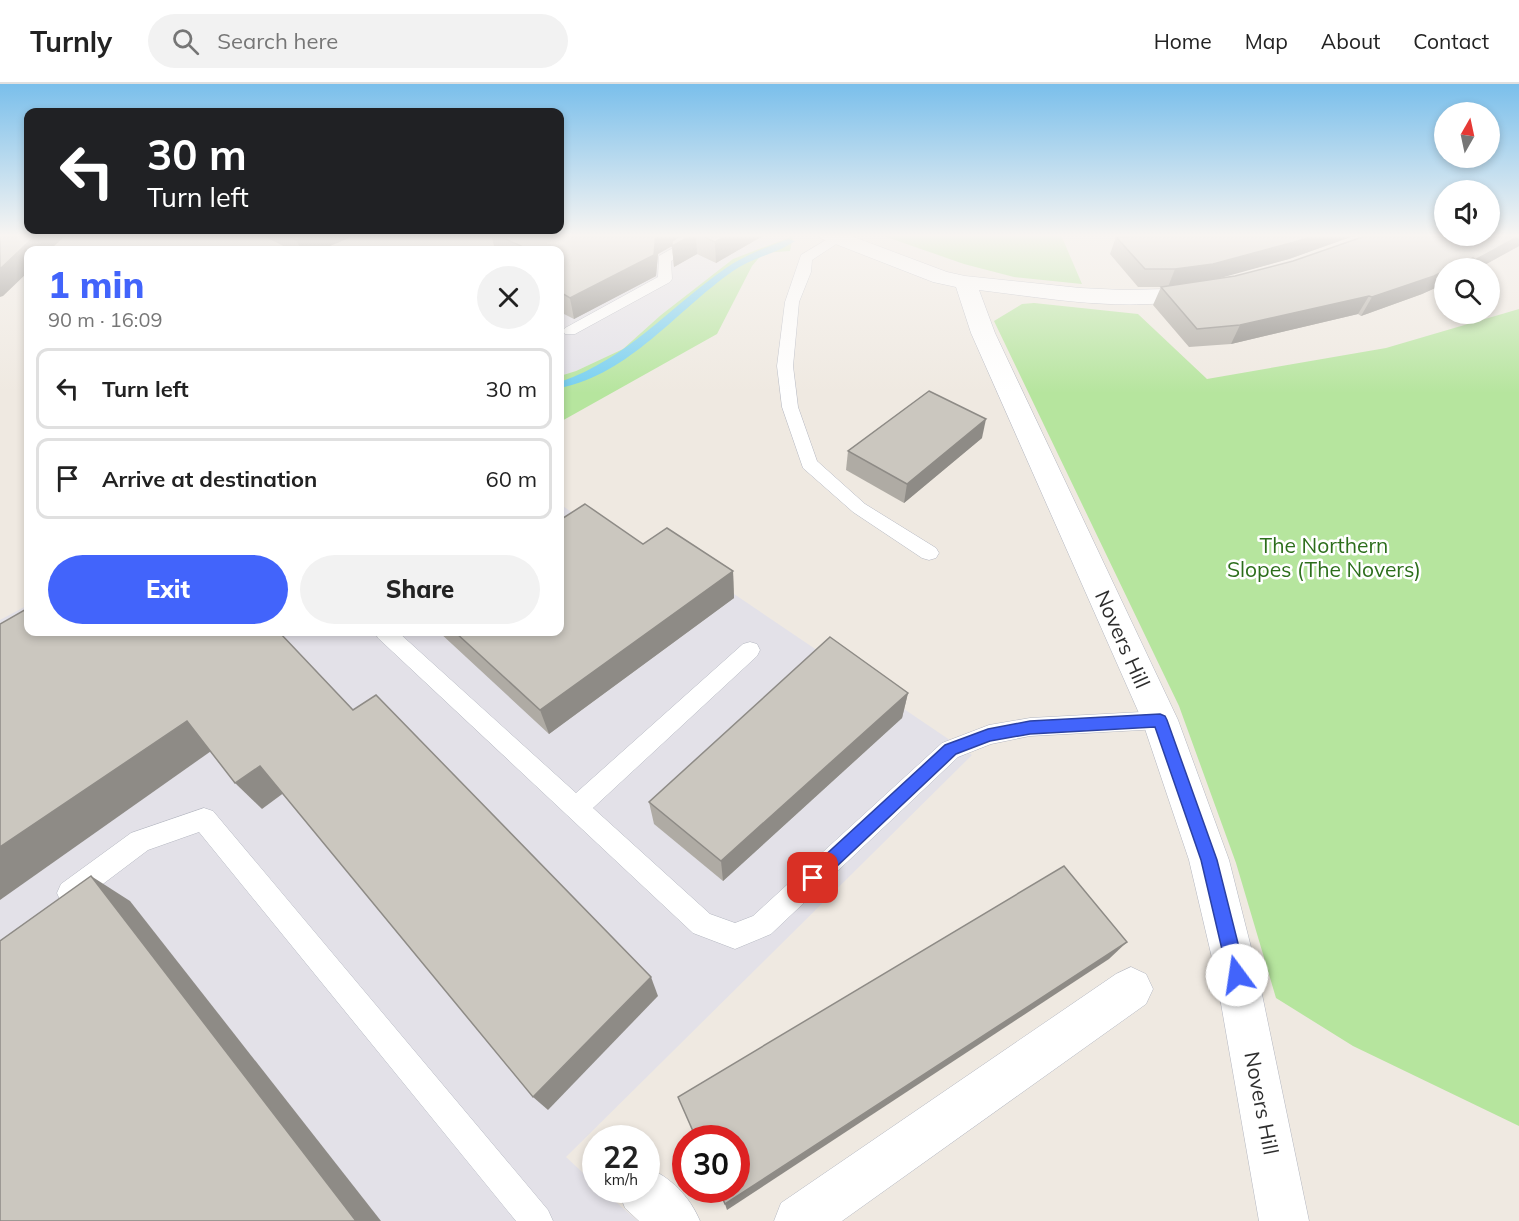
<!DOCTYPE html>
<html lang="en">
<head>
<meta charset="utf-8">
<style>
	:root { --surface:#fff; --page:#f2f2f2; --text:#222; --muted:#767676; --line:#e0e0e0; --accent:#4264fb }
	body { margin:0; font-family:Mulish,sans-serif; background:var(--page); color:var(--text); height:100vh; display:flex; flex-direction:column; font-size:22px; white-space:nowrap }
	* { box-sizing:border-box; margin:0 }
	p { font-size:20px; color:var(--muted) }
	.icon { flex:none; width:33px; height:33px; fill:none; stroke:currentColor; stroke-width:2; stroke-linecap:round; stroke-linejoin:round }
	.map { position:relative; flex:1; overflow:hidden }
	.details { position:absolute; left:24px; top:162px; width:540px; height:390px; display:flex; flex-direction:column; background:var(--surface); border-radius:12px; box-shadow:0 3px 9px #0003 }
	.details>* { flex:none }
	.top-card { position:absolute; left:24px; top:24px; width:540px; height:126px; border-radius:12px; box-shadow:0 3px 9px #0003; background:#202124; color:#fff; overflow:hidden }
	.needle { width:39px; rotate:9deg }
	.controls { position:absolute; left:1434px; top:18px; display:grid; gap:12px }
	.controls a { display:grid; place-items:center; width:66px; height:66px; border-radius:50%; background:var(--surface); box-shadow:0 3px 9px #0003; font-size:30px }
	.speed { position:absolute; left:582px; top:1041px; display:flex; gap:12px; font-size:30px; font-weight:700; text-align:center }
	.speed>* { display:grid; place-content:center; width:78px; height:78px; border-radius:50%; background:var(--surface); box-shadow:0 3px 9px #0003; line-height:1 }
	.speed small { font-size:15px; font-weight:400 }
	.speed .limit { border:9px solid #d22; background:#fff; color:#111 }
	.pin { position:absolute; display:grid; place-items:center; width:51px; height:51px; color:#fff; margin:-26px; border-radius:12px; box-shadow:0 3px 9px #0006 }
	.me { position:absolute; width:66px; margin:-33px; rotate:346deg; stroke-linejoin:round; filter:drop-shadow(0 0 4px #0008) }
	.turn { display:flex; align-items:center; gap:21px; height:126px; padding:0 24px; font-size:27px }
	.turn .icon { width:78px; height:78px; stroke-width:2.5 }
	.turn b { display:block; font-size:42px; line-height:51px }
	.round { display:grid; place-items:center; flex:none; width:63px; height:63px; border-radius:32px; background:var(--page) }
	.overview { display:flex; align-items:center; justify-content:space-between; height:102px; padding:0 24px }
	h1 { font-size:36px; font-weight:800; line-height:45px; color:var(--accent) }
	.primary-button { display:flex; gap:12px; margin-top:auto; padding:12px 24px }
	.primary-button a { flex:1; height:69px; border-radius:36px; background:var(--accent); color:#fff; font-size:24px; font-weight:800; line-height:69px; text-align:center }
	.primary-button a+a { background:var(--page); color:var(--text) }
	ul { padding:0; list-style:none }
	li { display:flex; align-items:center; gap:18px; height:81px; margin:0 12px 9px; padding:0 12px; border:3px solid var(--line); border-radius:12px }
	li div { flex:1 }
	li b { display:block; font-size:22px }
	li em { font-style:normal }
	header { display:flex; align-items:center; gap:36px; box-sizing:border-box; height:84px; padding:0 30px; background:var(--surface); border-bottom:2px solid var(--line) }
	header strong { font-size:28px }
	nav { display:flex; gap:33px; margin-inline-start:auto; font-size:21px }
	.search { width:420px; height:54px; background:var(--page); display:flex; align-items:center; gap:15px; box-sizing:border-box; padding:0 21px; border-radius:33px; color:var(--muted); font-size:22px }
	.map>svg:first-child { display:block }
	.industrial { fill:#e3e1e8 }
	.green { fill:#b6e59e }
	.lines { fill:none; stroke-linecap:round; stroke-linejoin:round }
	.stream { fill:#75cff0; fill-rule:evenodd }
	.service-casing { stroke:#b4b7c1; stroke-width:1 }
	.minor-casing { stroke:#b4b7c1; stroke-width:1 }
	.service { fill:#fff; fill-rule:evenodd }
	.minor { fill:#fff; fill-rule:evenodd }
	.wall { fill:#afaba4 }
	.shaded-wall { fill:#8e8b86 }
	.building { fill:#cbc7bf; stroke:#8e8b86; stroke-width:1.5 }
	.route { fill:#4264fb; stroke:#2b41a3; stroke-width:1.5 }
	.labels { text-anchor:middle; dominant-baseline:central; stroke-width:5; stroke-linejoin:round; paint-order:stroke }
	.park-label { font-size:21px; fill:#2c6e1b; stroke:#fff }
	.street-label { font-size:21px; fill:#2e2e2e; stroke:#fff }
</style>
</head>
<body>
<header>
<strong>Turnly</strong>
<div class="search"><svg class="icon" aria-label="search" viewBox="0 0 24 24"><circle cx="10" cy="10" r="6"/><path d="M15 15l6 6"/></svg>Search here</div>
<nav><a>Home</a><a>Map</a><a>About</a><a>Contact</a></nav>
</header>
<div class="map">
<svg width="1519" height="1137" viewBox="0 0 1519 1137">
	<rect width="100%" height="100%" fill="#efe9e1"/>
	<g class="industrial">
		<path d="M621 150H787L793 152 733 175 661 231 623 265 576 287 560 292V180Z"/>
		<path d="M560 420 646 480 669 466 972 671 566 1073 595 1100 596 1106H602L638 1137H0V536L28 521V548H560Z"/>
	</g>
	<g class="green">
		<path d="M878 150H1064L1061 151 1082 200 1014 193 964 180Z"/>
		<path d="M793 152 790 167 763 169 752 182 717 250 560 338V292L576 287 623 265 661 231 733 175Z"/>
		<path d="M1034 219 1138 230 1207 295 1386 264 1519 225V1042L1353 962 1276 914 1236 779 1179 622 994 237 1022 220Z"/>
	</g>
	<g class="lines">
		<path class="stream" d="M788 155 795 157C780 168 752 174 733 187 677 226 630 290 560 304V298C629 274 667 225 726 184 745 171 767 163 788 155Z"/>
		<defs>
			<g id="service">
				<path d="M698 150H713L671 177 672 195 670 198 575 250H565L563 247 565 244 658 193 659 172Z"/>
				<path d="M836 150 841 151 842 154 841 157 812 176 811 188 799 218 793 282 798 323 817 377 865 420 936 464 939 469 936 474 929 476 922 474 853 428 803 384 782 323 777 282 785 218 801 171Z"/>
				<path d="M375 548H398L576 709 743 560 750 558 757 560 760 566 757 572 593 724 710 830 735 839 753 832 942 659 989 641 1030 634 1160 627 1168 629 1171 636 1168 643 1160 645 1030 652 991 660 958 673 771 850 735 865 693 849 378 554Z"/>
				<path d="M204 724 213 727 548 1126 553 1137H516L199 748 148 766 79 818 70 821 61 818 57 809 61 800 131 749Z"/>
			</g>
			<g id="minor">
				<path d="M817 150H846L947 188 965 192 1080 204 1123 206 1168 205 1200 200 1208 202 1211 207 1208 212C1133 230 1053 215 979 206L995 249 1178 636 1229 776 1258 891 1309 1137H1259L1216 891 1189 776 1142 636 971 249 956 203 933 198 820 154Z"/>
				<path d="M1131 883 1146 890 1153 905 1146 920 842 1137H774L781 1119 1116 890Z"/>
				<path d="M646 1083C671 1093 690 1113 700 1137H639L625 1124 618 1106H646Z"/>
			</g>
		</defs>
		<use href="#service" class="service-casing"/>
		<use href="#minor" class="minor-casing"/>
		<use href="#service" class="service"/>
		<use href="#minor" class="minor"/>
	</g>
	<g class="wall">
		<path d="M260 150H348L349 154 320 166H291Z"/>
		<path d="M491 150H766L716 179 697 170 674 183 672 162 658 170 656 192 574 235 560 228V166H495Z"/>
		<path d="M1171 150H1359L1289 175 1214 195 1235 192 1444 152 1519 150V162L1479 184H1444V200L1422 210 1361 232 1358 230 1231 260 1189 263 1153 221 1161 203H1163H1138L1110 170 1116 153Z"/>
		<path d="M982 354 904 419 846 386 848 367Z"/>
		<path d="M643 460 733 487 734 514 549 650 439 548H560Z"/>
		<path d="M908 609 902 634 723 797 654 740 649 718Z"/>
	</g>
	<g class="shaded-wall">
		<path d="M37 150H67L50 166H28V188L3 212 0 213V185Z"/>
		<path d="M309 150H348L349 154 320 166H301L296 156Z"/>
		<path d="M656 150H696L697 170 674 183 672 162 658 170 656 192 574 235 570 214Z"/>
		<path d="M729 150H766L716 179 715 158Z"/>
		<path d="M1318 150H1359L1289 175 1206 198 1168 203 1175 185Z"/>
		<path d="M1519 152V162L1479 184H1469L1475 176Z"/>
		<path d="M1473 174 1466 184H1450Z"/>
		<path d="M1444 187V200L1422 210 1361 232 1372 213Z"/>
		<path d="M1369 212 1358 230 1231 260 1240 241Z"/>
		<path d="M986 335 982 354 904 419 907 400Z"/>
		<path d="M733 487 734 514 549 650 540 626Z"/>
		<path d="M908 609 902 634 723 797 721 777Z"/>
		<path d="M187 637 214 665 0 816V763Z"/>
		<path d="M260 682 285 708 262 725 235 699Z"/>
		<path d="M91 792 130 817 381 1137H356Z"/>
		<path d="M1127 858 1109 875 727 1126 725 1120Z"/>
		<path d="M651 893 658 912 548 1026 533 1013Z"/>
	</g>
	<g class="building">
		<path d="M0 150H37L0 185Z"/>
		<path d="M285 150H309L296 156Z"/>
		<path d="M494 150H656L654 171 570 214 560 208V166H530Z"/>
		<path d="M683 150H695L672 162V157Z"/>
		<path d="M697 150H729L715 158Z"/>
		<path d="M1171 150H1318L1298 157 1213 180 1175 185H1145L1116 153Z"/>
		<path d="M1371 150H1444V152H1490V150H1519V152L1475 176 1473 174 1450 184H1444V187L1434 192 1372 213 1369 212 1240 241 1197 245 1161 203 1235 192 1293 177Z"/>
		<path d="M929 307 986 335 907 400 848 367Z"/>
		<path d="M585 420 643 460 667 444 733 487 540 626 455 548H560V436Z"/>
		<path d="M28 524V548H279L353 626 376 611 651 893 533 1013 260 682 235 699 187 637 0 763V540Z"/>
		<path d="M830 553 908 609 721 777 649 718Z"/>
		<path d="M1064 782 1127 858 725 1120 719 1106H736V1054H696L678 1013Z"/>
		<path d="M91 792 356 1137H0V857Z"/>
	</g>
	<linearGradient id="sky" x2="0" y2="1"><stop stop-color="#7abfeb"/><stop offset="0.49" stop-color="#f8f5f2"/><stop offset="1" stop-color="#f8f5f2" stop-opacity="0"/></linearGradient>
	<rect width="1519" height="309" fill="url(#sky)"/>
	<path class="route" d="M1160 630 1165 632 1167 636 1217 776 1246 891 1243 898 1237 900 1231 898 1228 891 1201 776 1155 643 1030 650 990 657 956 670 819 799 813 801 807 799 805 794 807 788 945 661 988 645 1030 637Z"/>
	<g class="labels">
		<g class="park-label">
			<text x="1324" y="461">The Northern<tspan x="1324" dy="24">Slopes (The Novers)</tspan></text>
		</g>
		<g class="street-label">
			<text transform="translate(1123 555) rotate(66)">Novers Hill</text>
			<text transform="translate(1262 1019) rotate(79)">Novers Hill</text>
		</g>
	</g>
</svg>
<div class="controls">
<a><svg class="needle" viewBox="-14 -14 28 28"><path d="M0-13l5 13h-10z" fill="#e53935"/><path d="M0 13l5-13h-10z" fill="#767676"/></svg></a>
<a><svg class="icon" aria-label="sound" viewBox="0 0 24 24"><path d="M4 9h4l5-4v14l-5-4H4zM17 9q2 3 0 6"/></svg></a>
<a><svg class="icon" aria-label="search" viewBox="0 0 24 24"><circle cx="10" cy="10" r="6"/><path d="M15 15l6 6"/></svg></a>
</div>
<div class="speed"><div>22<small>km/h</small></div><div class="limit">30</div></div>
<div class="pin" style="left:813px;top:794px;background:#d93025"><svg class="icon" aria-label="arrive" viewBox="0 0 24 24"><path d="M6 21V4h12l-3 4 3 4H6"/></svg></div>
<svg class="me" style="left:1237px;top:891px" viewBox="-20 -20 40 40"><circle r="19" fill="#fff"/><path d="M0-13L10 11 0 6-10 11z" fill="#4264fb"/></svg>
<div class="top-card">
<div class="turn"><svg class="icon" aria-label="left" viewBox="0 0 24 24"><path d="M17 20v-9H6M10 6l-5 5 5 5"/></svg><div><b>30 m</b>Turn left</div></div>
</div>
<section class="details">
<div class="overview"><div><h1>1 min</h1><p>90 m · 16:09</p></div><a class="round"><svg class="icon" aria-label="close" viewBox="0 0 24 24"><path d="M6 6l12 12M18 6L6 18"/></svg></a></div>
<ul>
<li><svg class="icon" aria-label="left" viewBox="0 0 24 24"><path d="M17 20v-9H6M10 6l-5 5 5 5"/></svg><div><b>Turn left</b></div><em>30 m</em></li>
<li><svg class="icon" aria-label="arrive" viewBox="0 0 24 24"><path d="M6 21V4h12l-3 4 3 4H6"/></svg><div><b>Arrive at destination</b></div><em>60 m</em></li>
</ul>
<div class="primary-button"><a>Exit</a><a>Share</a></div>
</section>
</div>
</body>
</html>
